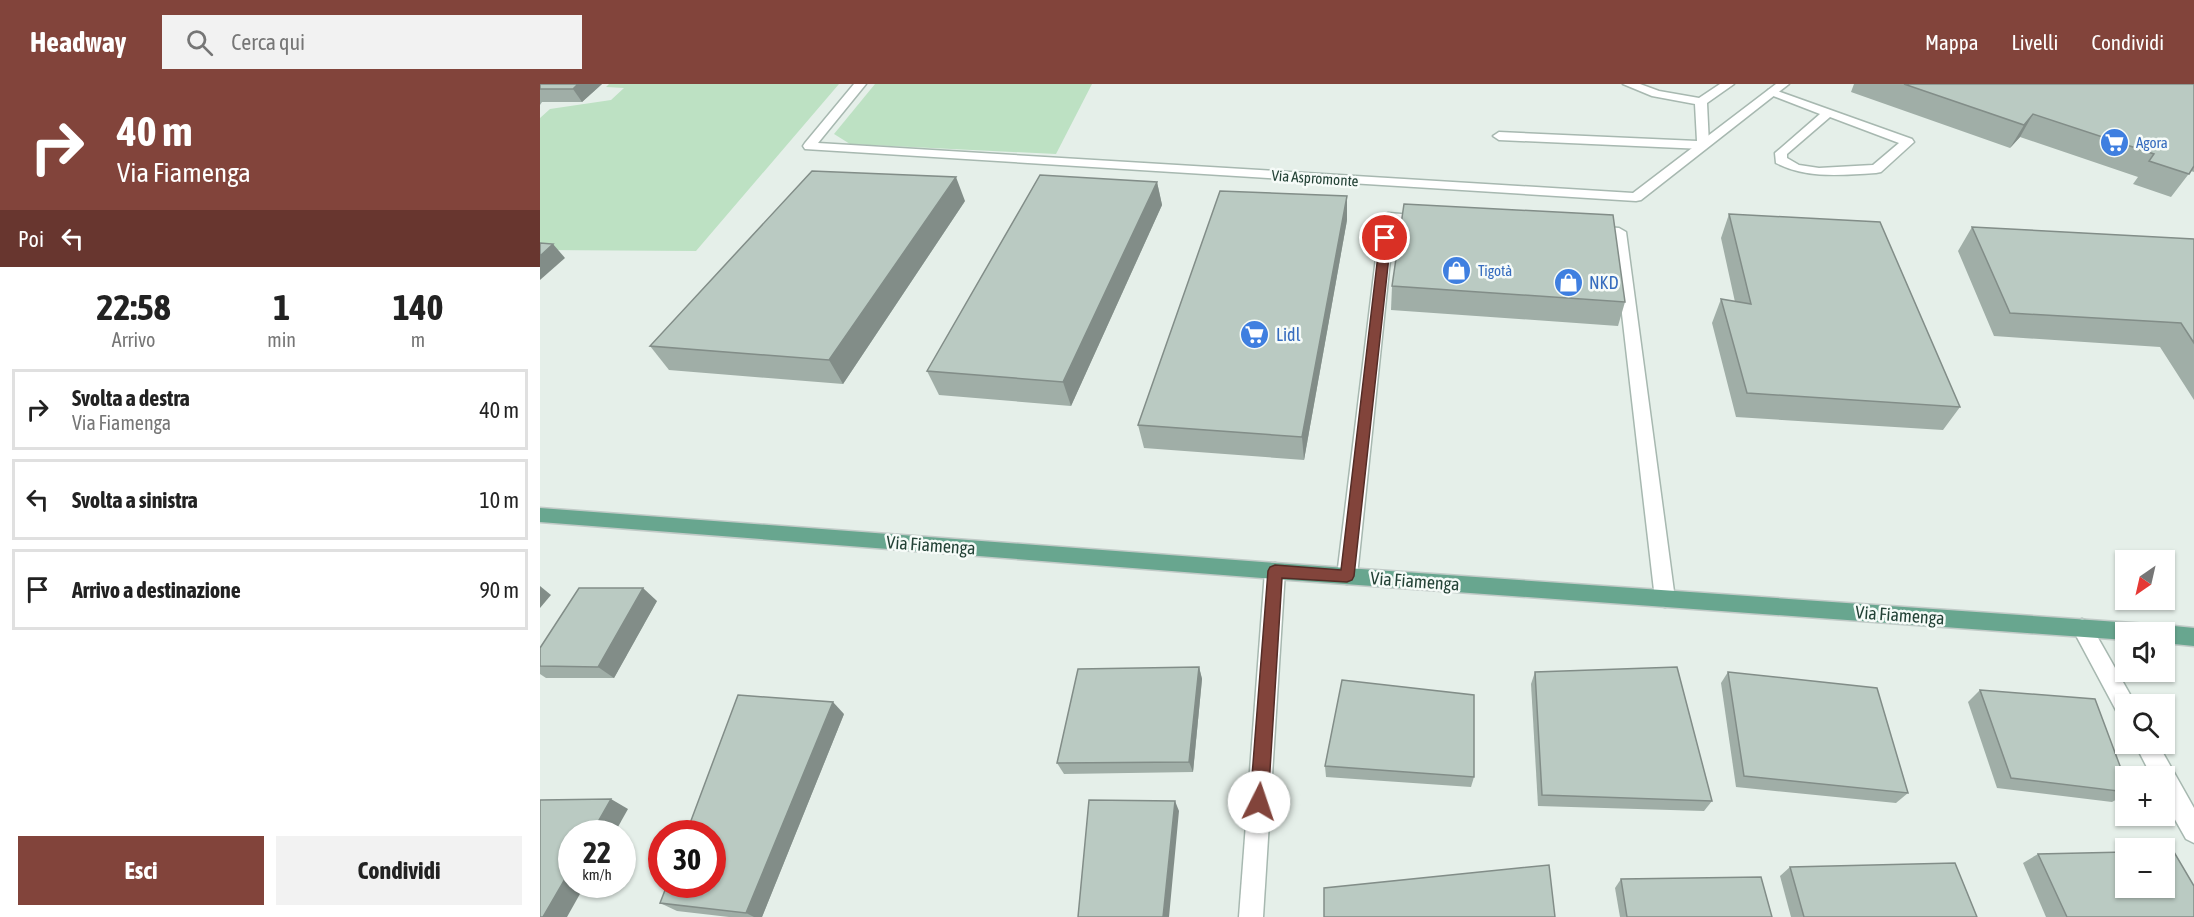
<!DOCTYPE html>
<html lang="it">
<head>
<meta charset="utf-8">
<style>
	:root { --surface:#fff; --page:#f2f2f2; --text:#222; --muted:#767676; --line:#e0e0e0; --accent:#82443b }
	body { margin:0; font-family:"Asap Condensed",sans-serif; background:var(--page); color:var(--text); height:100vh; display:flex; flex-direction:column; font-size:22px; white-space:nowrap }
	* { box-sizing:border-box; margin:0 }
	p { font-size:20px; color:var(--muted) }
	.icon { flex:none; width:33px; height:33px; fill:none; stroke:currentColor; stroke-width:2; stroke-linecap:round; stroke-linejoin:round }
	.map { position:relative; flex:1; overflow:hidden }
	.sheet { display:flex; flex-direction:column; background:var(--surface); width:540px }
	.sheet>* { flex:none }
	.top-card { background:#82443b; color:#fff; overflow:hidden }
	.needle { width:39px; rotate:214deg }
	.controls { position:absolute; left:1575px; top:466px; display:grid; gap:12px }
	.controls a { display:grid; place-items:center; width:60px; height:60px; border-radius:0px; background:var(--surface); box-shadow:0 2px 4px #0004; font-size:30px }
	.speed { position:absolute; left:18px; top:736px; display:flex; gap:12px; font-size:30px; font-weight:700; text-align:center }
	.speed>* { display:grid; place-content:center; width:78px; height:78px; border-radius:50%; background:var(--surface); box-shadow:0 2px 4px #0004; line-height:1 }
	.speed small { font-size:15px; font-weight:400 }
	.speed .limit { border:9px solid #d22; background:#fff; color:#111 }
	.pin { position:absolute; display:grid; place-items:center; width:51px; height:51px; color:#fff; margin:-26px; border:3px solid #fff; border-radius:50%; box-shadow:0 2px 6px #0007 }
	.me { position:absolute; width:66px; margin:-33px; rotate:4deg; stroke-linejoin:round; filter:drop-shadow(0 0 4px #0008) }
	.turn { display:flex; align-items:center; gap:21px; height:126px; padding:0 18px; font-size:27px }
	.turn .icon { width:78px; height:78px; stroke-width:2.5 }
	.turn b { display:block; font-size:42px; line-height:51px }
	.then { display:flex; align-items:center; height:57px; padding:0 18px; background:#0003; gap:12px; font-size:22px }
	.eta { display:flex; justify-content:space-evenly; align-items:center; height:102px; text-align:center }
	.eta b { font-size:36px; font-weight:700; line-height:42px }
	.primary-button { display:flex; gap:12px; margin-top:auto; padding:12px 18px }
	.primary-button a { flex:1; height:69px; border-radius:0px; background:var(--accent); color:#fff; font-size:24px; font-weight:700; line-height:69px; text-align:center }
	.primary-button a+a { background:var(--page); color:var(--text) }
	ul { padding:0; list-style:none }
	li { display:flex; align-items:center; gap:18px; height:81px; margin:0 12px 9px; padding:0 6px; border:3px solid var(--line); border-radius:0px }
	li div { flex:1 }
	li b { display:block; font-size:22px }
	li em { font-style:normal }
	header { display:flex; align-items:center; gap:36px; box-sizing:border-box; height:84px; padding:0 30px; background:var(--accent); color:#fff }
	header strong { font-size:28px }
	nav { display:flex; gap:33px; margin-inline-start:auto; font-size:21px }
	.search { width:420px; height:54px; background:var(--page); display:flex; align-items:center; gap:15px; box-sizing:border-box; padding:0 21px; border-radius:0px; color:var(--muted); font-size:22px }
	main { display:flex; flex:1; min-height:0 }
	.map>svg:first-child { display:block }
	.green { fill:#bde1c3 }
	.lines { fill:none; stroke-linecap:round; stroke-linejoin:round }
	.lane-casing { stroke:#a7b8b0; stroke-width:3 }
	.street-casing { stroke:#a7b8b0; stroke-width:3 }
	.primary-casing { stroke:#c1cac7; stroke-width:3 }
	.lane { fill:#fff; fill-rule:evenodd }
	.street { fill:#fff; fill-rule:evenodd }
	.primary { fill:#68a68f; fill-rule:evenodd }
	.wall { fill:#a0aea7 }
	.shaded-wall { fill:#828d88 }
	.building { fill:#bacac2; stroke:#828d88; stroke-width:1.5 }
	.route { fill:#82443b; stroke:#542c26; stroke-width:1.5 }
	.labels { text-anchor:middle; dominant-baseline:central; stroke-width:5; stroke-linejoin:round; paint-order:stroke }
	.far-shop-label { font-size:15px; fill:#366cbe; stroke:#f6fbf8; text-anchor:start }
	.far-street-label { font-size:15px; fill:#234236; stroke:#f6fbf8 }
	.shop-label { font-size:18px; fill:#366cbe; stroke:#f6fbf8; text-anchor:start }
	.street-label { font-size:18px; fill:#234236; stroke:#f6fbf8 }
</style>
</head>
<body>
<header>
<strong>Headway</strong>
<div class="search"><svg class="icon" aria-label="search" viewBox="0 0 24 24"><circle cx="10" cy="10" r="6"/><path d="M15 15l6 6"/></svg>Cerca qui</div>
<nav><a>Mappa</a><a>Livelli</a><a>Condividi</a></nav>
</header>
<main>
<section class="sheet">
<div class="top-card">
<div class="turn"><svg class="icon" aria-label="right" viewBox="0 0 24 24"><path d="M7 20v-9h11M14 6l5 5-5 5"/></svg><div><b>40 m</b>Via Fiamenga</div></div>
<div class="then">Poi<svg class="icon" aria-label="left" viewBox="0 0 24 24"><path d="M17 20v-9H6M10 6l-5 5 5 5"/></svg></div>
</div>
<div class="eta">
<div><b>22:58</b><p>Arrivo</p></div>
<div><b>1</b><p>min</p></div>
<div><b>140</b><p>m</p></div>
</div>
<ul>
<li><svg class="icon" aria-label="right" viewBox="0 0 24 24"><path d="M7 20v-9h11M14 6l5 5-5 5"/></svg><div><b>Svolta a destra</b><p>Via Fiamenga</p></div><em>40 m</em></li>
<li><svg class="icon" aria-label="left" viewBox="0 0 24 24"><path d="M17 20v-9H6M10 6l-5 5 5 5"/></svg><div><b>Svolta a sinistra</b></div><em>10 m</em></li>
<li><svg class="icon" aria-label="arrive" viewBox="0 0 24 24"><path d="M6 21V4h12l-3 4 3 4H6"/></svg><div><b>Arrivo a destinazione</b></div><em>90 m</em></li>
</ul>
<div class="primary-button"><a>Esci</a><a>Condividi</a></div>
</section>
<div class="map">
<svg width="1654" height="833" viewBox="0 0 1654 833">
	<rect width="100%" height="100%" fill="#e5efe9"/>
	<g class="green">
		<path d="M69 0H299L156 167 0 166V34L10 25 71 16 84 4 66 3Z"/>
		<path d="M335 0H552L516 70 310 60 294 50Z"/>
	</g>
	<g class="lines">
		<defs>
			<g id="lane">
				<path d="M1083 0H1100L1119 7 1159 14 1180 0H1194L1167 19 1169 61 1163 65 959 56 953 52 959 48 1157 57 1155 20 1112 12Z"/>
				<path d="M1232 5 1372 55 1374 58 1341 88 1336 89C1300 91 1268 95 1236 79L1235 69 1280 30 1228 10V6ZM1290 33 1359 59 1333 81 1279 84 1259 81 1247 74V70Z"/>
				<path d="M848 129 887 132 894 136 887 140 854 138 817 492 814 498 807 500 800 498 797 492 841 133Z"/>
				<path d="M1052 142 1079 144 1086 148 1135 515 1132 521 1125 523 1118 521 1115 515 1073 152 1047 149 1045 146Z"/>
			</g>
			<g id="street">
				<path d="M314 0H326L278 59 1093 109 1236 0H1249L1101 116 1096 117 265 65 263 62 265 59Z"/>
				<path d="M735 479 742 481 745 487 723 833H699L725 487 728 481Z"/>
				<path d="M1542 535 1549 538 1596 621H1586V633L1578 630 1532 544 1535 538Z"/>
				<path d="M1595 660H1618L1654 724V759L1646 755 1624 716V693H1612Z"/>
			</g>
			<path id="primary" d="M0 424 735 479 1607 540 1614 543 1616 546 1624 541 1654 544V562L1624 559V549H1586V556L735 495 0 438Z"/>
		</defs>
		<use href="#lane" class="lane-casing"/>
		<use href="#street" class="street-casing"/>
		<use href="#primary" class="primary-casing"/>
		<use href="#lane" class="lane"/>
		<use href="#street" class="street"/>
		<use href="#primary" class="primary"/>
	</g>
	<g class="wall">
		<path d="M0 0H62L42 18H2L0 21Z"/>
		<path d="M1314 0H1654V88L1651 87 1631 113 1593 100 1598 93 1480 53 1470 64 1311 8Z"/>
		<path d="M617 98 622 121 531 322 399 311 387 287Z"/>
		<path d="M425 117 303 300 129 286 110 262Z"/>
		<path d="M1189 130 1420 323 1403 346 1196 333 1172 239 1181 215 1195 218 1181 154Z"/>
		<path d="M807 136 764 376 604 364 598 341Z"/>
		<path d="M1432 143 1654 155V316L1620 263 1454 252 1418 167Z"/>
		<path d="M852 202 1085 218 1078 242 851 226Z"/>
		<path d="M117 517 74 594H6L0 590V564Z"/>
		<path d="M659 583 662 595 653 688 524 690 517 679Z"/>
		<path d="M995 588 1172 717 1164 727 998 722 991 600Z"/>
		<path d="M1188 588 1368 709 1356 719 1196 703 1181 599Z"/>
		<path d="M1440 606 1586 698V710L1572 718 1457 704 1428 618Z"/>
		<path d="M304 630 222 833H189L137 827 120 819Z"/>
		<path d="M785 682 934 693 931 703 786 693Z"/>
		<path d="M1498 770 1654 833H1506L1483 779Z"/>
		<path d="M1250 783 1437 833H1251L1240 792Z"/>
		<path d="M1081 795 1232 833H1080L1075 804Z"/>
	</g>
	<g class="shaded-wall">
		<path d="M38 0H62L42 18 33 5Z"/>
		<path d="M1493 30 1480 53 1470 64 1484 41Z"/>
		<path d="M416 93 425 117 303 300 289 276Z"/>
		<path d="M617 98 622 121 531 322 523 298Z"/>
		<path d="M807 112V136L764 376 762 353Z"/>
		<path d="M13 160 25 174 0 196V172Z"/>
		<path d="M0 502 11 511 0 524Z"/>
		<path d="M103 504 117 517 74 594 58 583Z"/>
		<path d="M659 583 662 595 653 688 649 678Z"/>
		<path d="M293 618 304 630 222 833H214L206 829Z"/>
		<path d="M71 715 88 725 74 750H51Z"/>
		<path d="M635 717 639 727 629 833H623Z"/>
		<path d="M32 783V801H45L27 833H3Z"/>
	</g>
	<g class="building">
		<path d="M0 0H38L33 5H0Z"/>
		<path d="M1364 0H1654V82L1649 90 1609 77 1614 70 1493 30 1484 41Z"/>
		<path d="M272 87 416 93 289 276 110 262Z"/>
		<path d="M500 91 617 98 523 298 387 287Z"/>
		<path d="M680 107 807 112 762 353 598 341Z"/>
		<path d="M864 120 1073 131 1085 218 852 202Z"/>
		<path d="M1189 130 1340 138 1420 323 1207 309 1181 215 1211 220Z"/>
		<path d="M1432 143 1654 155V259L1641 239 1470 229Z"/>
		<path d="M0 159 13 160 0 172Z"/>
		<path d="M39 504H103L58 583 0 582V564Z"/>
		<path d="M659 583 649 678 517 679 538 585Z"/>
		<path d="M1137 583 1172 717 1002 711 995 588Z"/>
		<path d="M1188 588 1337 604 1368 709 1204 692Z"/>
		<path d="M802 596 934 611V693L785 682Z"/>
		<path d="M1440 606 1555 615 1586 698V708L1471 694Z"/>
		<path d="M198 611 293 618 206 829 120 819 127 801H172V750H146Z"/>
		<path d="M71 715 51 750H32V783L3 833H0V716Z"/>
		<path d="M549 716 635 717 623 833H538Z"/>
		<path d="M1586 768V804H1624V768H1634L1654 802V833H1527L1498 770Z"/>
		<path d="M1415 779 1437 833H1264L1250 783Z"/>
		<path d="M1009 781 1015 833H784V804Z"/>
		<path d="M1221 793 1232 833H1087L1081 795Z"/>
	</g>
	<path class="route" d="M845 151 851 154 814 492 812 496 807 498 742 494 728 718 725 724 719 726 713 724 710 718 728 487 730 483 735 481 801 486 840 154Z"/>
	<defs>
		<symbol id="supermarket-disc" viewBox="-11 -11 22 22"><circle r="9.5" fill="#3f7fe0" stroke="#f6fbf8"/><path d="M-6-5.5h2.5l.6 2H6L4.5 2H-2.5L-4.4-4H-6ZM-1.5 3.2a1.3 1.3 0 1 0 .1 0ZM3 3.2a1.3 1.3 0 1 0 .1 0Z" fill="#fff"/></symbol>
		<symbol id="shop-disc" viewBox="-11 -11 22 22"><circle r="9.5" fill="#3f7fe0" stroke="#f6fbf8"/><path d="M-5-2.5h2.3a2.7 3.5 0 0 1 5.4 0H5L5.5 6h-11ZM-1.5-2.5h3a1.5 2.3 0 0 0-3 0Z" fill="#fff"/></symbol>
	</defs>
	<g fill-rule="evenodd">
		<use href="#supermarket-disc" x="1558" y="42" width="33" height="33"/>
		<use href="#shop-disc" x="900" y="170" width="33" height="33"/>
		<use href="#shop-disc" x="1012" y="182" width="33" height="33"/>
		<use href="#supermarket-disc" x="698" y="234" width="33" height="33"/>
	</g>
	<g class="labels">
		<g class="far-shop-label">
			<text x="1596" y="58">Agora</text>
			<text x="938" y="186">Tigotà</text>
		</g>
		<g class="far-street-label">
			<text transform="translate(775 94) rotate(4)">Via Aspromonte</text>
		</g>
		<g class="shop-label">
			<text x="1049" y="198">NKD</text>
			<text x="736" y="250">Lidl</text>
		</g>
		<g class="street-label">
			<text transform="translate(391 461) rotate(4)">Via Fiamenga</text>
			<text transform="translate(875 497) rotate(4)">Via Fiamenga</text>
			<text transform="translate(1360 531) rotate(4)">Via Fiamenga</text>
		</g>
	</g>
</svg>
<div class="controls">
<a><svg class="needle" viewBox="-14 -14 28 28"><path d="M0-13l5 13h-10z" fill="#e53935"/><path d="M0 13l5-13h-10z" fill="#767676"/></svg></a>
<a><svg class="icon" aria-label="sound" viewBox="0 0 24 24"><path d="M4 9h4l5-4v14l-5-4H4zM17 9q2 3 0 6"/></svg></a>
<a><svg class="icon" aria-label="search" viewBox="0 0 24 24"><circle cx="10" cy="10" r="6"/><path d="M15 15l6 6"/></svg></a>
<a>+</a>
<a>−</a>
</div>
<div class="speed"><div>22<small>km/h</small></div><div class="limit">30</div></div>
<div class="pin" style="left:845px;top:154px;background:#d93025"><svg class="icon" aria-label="arrive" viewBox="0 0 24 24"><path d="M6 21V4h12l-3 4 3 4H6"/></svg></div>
<svg class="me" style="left:719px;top:718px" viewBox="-20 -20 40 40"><circle r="19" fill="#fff"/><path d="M0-13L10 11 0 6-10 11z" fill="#82443b"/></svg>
</div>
</main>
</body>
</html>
